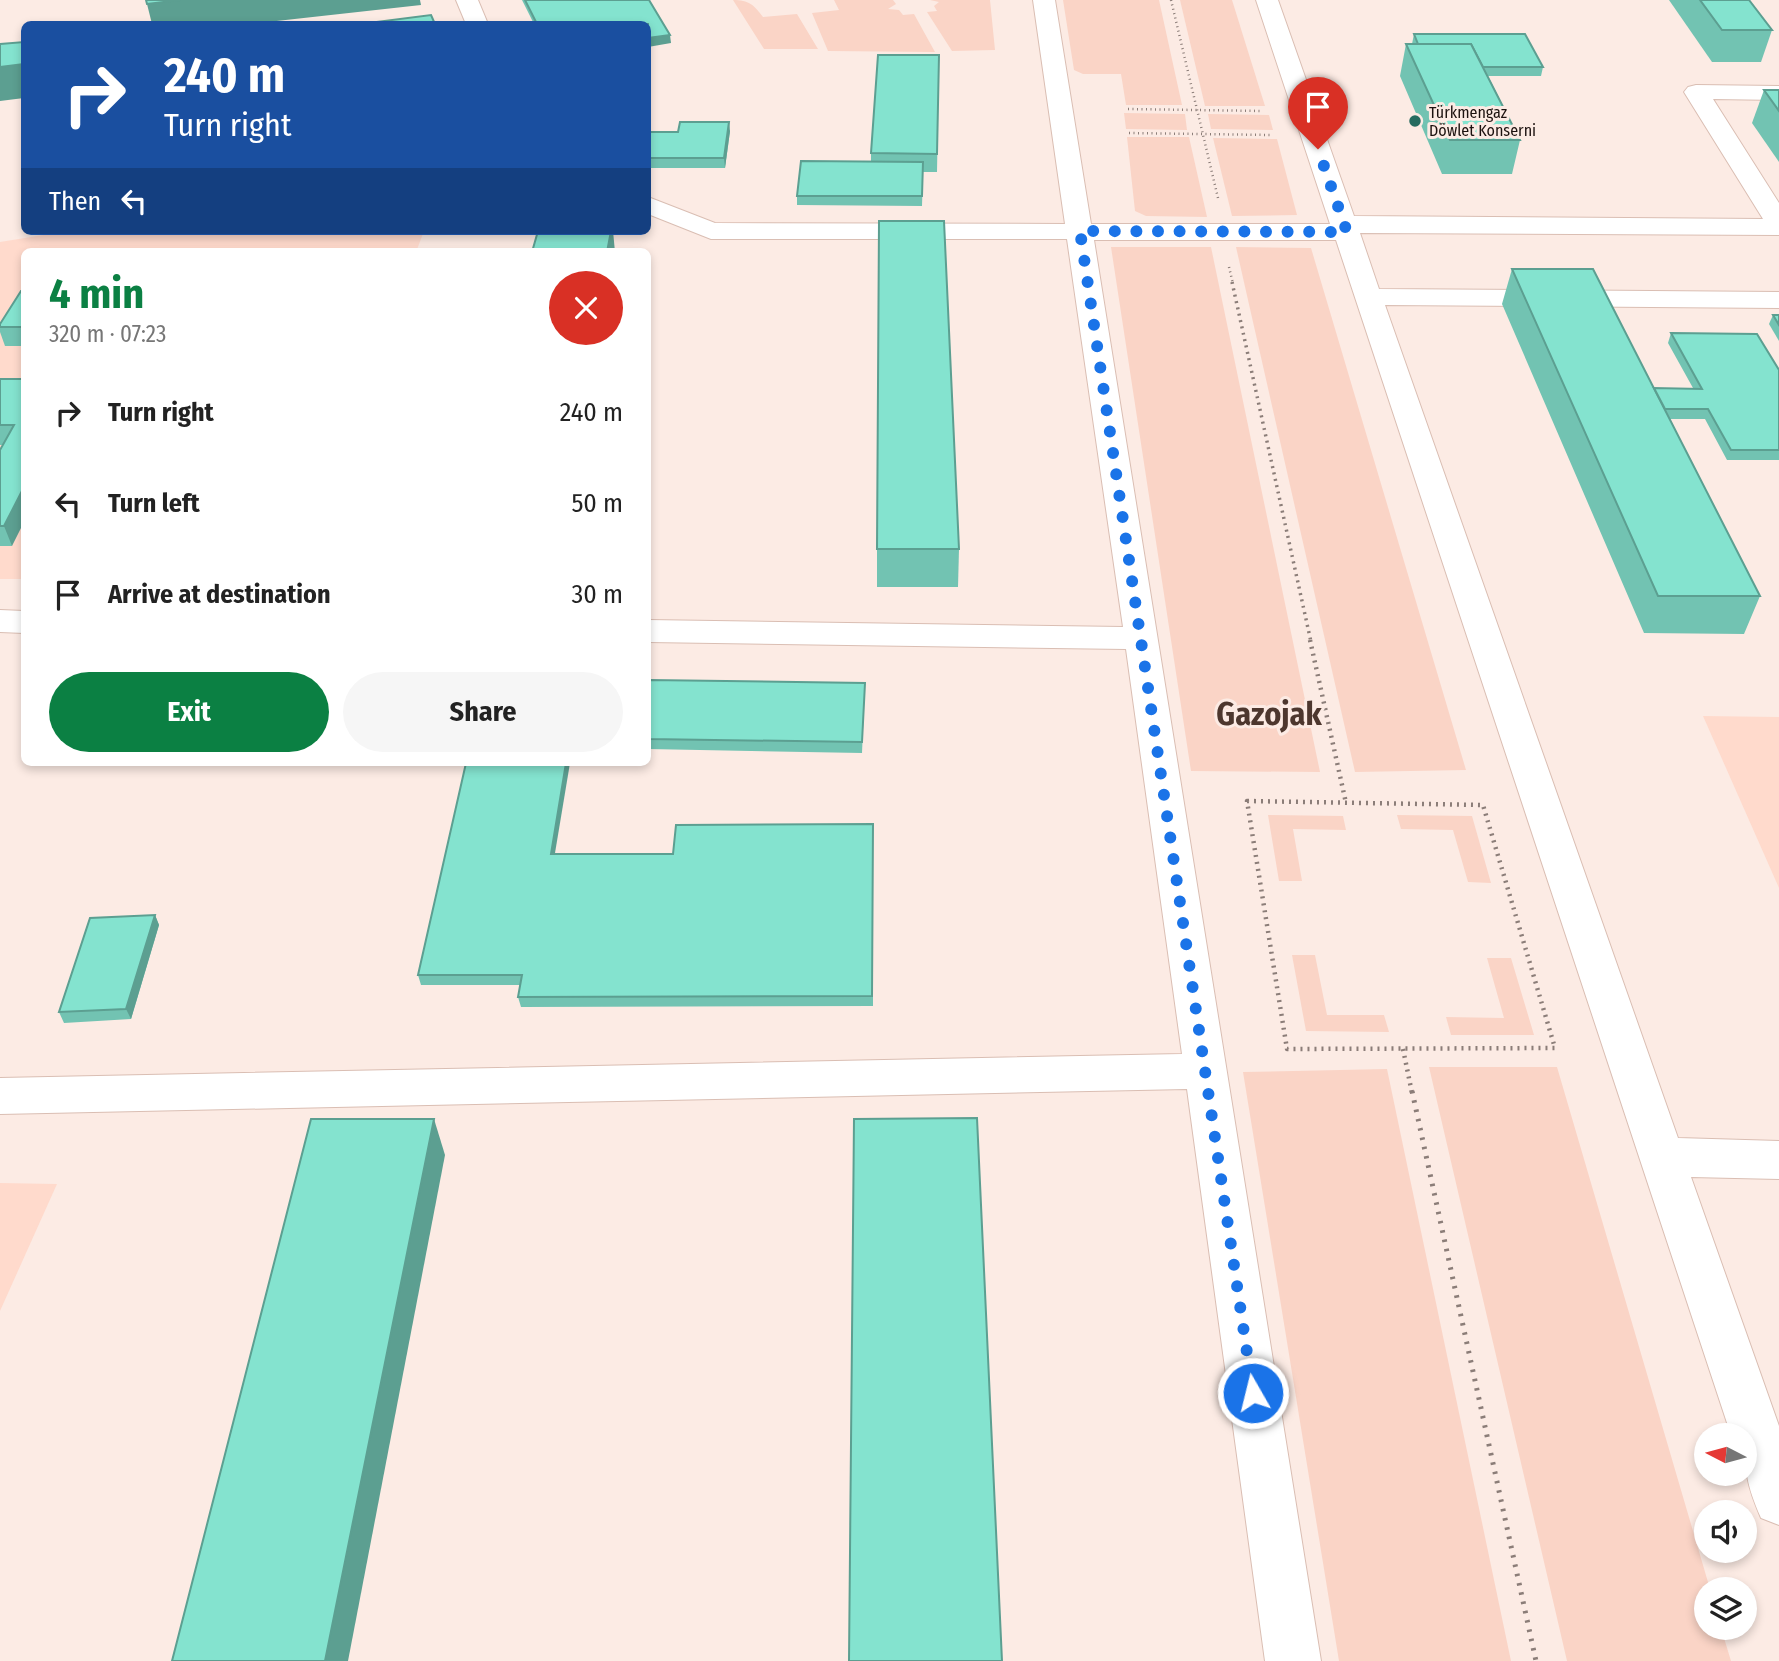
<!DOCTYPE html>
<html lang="en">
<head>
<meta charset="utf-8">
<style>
	:root { --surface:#fff; --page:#f6f6f6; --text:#222; --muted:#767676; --accent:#0b8043 }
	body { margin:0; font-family:"Fira Sans Condensed",sans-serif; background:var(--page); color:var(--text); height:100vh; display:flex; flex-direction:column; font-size:26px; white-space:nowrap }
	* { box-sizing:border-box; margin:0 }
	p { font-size:23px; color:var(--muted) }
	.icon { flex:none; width:38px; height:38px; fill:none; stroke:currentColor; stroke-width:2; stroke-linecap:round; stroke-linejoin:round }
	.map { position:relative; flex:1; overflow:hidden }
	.drawer { position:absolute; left:21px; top:248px; width:630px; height:518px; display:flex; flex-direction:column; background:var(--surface); border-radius:10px; box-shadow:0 4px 10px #0003 }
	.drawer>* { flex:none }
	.top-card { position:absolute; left:21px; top:21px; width:630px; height:214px; border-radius:10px; box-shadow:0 4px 10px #0003; background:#1a4fa0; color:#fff; overflow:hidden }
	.needle { width:46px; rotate:276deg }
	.fabs { position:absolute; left:1694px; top:1423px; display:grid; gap:14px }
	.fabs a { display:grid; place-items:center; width:63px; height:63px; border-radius:50%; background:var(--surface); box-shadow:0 4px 10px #0003; font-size:35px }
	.pin { position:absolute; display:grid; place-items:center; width:60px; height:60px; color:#fff; margin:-72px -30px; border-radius:50% 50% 50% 0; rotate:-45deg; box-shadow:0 0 7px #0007 }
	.pin .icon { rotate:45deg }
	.me { position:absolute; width:77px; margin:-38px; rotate:352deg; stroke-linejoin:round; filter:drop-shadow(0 0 5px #0008) }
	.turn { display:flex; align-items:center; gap:24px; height:147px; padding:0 28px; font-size:32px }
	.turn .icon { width:91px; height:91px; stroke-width:2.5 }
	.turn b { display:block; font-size:49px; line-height:60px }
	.then { display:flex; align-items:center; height:66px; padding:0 28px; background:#0003; gap:14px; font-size:26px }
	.round { display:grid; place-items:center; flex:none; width:74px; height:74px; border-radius:37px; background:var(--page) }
	.head { display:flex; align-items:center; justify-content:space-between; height:119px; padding:0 28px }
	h1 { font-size:42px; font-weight:700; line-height:52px; color:var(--accent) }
	.button { display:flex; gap:14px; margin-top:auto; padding:14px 28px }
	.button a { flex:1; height:80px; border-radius:42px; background:var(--accent); color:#fff; font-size:28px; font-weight:700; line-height:80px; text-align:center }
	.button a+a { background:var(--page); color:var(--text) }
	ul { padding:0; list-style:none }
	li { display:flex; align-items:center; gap:21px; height:91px; padding:0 28px }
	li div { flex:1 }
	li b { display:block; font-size:26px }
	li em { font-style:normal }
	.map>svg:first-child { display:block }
	.built { fill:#ffdacc }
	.green { fill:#fad4c6 }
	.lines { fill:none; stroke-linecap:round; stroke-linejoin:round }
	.minor-casing { stroke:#dabeb3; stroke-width:2 }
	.path-far3 { stroke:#8b7d78; stroke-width:2.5; stroke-dasharray:1 3.5; stroke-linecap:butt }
	.path-far2 { stroke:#8b7d78; stroke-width:3.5; stroke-dasharray:2 4.5; stroke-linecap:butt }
	.path-far1 { stroke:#8b7d78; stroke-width:4.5; stroke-dasharray:2 5; stroke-linecap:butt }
	.path { stroke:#8b7d78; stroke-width:5; stroke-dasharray:2.5 7; stroke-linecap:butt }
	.minor { fill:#fff; fill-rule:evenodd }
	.wall { fill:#72c3b2 }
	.shaded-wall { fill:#5c9f91 }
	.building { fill:#84e3cf; stroke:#5c9f91; stroke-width:2 }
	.route { stroke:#1a73e8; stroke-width:12; stroke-dasharray:0 21.6 }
	.poi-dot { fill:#266b5f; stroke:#fcebe4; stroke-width:2.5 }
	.labels { text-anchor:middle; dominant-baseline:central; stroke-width:6; stroke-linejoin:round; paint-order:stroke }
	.far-poi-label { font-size:16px; fill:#1c120f; stroke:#fcebe4; text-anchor:start }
	.town-label { font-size:32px; font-weight:bold; fill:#4d372e; stroke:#fcebe4 }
</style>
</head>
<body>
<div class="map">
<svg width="1779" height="1661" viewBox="0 0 1779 1661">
	<rect width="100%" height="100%" fill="#fcebe4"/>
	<g class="built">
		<path d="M68 231H424L416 252H24V579H0V242Z"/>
		<path d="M1703 716 1779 717V888Z"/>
		<path d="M0 1183 57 1184 0 1311Z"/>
	</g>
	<g class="green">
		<path d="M733 0C749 0 754 5 763 17L797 14 818 49H764Z"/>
		<path d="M834 0H893L896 4 888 9 899 10 903 15 914 14 935 52 828 51 812 13 839 10Z"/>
		<path d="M930 0H990L995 50 952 51 927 12 937 11 934 6 939 2Z"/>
		<path d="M1063 0H1159L1182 105H1126L1121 74H1083L1074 70Z"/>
		<path d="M1180 0H1232L1265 106H1205Z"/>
		<path d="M1124 113 1185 114 1187 130 1126 129Z"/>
		<path d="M1208 114 1269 115 1273 130 1211 129Z"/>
		<path d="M1127 137H1189L1207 217 1146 216 1135 211Z"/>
		<path d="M1213 138 1277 139 1297 215 1232 216Z"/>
		<path d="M1111 247H1211L1320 772 1191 771Z"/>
		<path d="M1236 247 1311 248 1466 770 1355 772Z"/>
		<path d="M1268 815 1343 816 1346 830 1293 829 1302 881H1279Z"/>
		<path d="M1397 815 1472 816 1491 883 1468 882 1453 830 1401 829Z"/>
		<path d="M1292 955H1315L1327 1015H1384L1389 1032 1306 1031Z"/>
		<path d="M1487 958H1511L1534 1035H1451L1446 1017 1504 1018Z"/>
		<path d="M1429 1067H1557L1710 1589H1706V1628H1721L1731 1661H1567Z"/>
		<path d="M1387 1069 1511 1661H1339L1243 1072Z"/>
	</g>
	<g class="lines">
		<defs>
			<g id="minor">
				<path d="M456 0H478L488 24H466Z"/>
				<path d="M1033 0H1055L1091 224H1330L1256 0H1278L1354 216 1763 219 1684 92 1688 87 1696 85 1779 86V100L1713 99 1779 203V235L1360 233 1379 289 1779 292V308L1385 305 1678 1138 1779 1141V1179L1691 1177 1779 1426V1525L1761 1518C1746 1483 1745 1472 1745 1435H1731L1336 240H1094L1321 1661H1265L1187 1089 0 1114V1078L1182 1054 1126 649 648 642V620L1123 627 1067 239H711L648 214V197L715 223 1065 224Z"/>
				<path d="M0 610 24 611V633L0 632Z"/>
			</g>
		</defs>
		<use href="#minor" class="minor-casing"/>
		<g class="path-far3">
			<path d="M1171 0 1218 198"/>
			<path d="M1128 109 1263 111"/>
			<path d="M1129 133 1271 135"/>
			<path d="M1229 267 1233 284"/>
		</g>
		<path class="path-far2" d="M1232 282 1311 642"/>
		<g class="path-far1">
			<path d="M1310 640 1346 803"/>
			<path d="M1247 801 1483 805 1555 1048 1287 1049Z"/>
			<path d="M1403 1049 1412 1093"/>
		</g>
		<path class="path" d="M1412 1091 1536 1661"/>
		<use href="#minor" class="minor"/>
	</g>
	<g class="wall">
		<path d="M522 0H649L671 43 648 24H534Z"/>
		<path d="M1669 0H1749L1772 30 1761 62H1712Z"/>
		<path d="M1414 34 1543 67 1541 76H1488L1520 140 1512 174H1442L1400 76 1406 44H1412Z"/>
		<path d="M939 55 937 172H923L922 206 797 205V196L871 162V153Z"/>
		<path d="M1764 90H1779V162L1752 123Z"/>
		<path d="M730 131 725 168H648V142Z"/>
		<path d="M1512 269 1654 388H1693L1668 343 1671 333 1779 370V460H1727L1705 419H1670L1760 596 1744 634 1644 633 1502 304Z"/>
		<path d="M24 291V346H5L0 332V324Z"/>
		<path d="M1773 315H1779V341L1769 324Z"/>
		<path d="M0 379H24L12 546H0V450L3 445H0Z"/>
		<path d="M877 549H959L958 587H877Z"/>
		<path d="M865 683 862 753 648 749V688Z"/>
		<path d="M873 824V1006L521 1007 518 997 521 985H421L418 975 554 854H673Z"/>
		<path d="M155 915 159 925 131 1019 64 1023 59 1012Z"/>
	</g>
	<g class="shaded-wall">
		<path d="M180 0H420L421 5 249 24H152L147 4Z"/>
		<path d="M670 35 671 43 648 47V38Z"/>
		<path d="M24 64V98L0 101V67Z"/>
		<path d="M729 122 730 131 725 168 724 158Z"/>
		<path d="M611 231H613L615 252H607Z"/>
		<path d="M24 487V522L12 546 4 526Z"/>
		<path d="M566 763H570L553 865 551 854Z"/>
		<path d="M155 915 159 925 131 1019 126 1009Z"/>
		<path d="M434 1119 445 1155 348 1661H325Z"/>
	</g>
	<g class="building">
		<path d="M146 0H180L147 4Z"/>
		<path d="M525 0H649L670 35 648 38V24H537Z"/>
		<path d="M1700 0H1749L1772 30H1722Z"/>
		<path d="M431 15 435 24H377L376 22Z"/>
		<path d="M1414 34H1525L1543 67H1483L1471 44H1418Z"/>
		<path d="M24 42V64L0 67V44Z"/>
		<path d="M1406 44H1471L1520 140H1450Z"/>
		<path d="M878 55H939L937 154 871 153Z"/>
		<path d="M1764 90H1779V111Z"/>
		<path d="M680 122H729L724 158H648V142L649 132H678Z"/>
		<path d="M801 161 923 162 922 196H797Z"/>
		<path d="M879 221H944L959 549H877Z"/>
		<path d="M538 231H611L607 252H532Z"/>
		<path d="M1512 269H1593L1760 596H1658Z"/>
		<path d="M21 291H24V327H0V324Z"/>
		<path d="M1773 315H1779V325Z"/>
		<path d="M1671 333 1757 334 1779 370V450H1731L1708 409H1665L1654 388 1702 389Z"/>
		<path d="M0 379H24V487L4 526H0V450L14 425H0Z"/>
		<path d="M649 680 865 683 862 742 648 739V688Z"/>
		<path d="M466 763H566L551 854H673L676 825 873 824 872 996 518 997 522 975H418Z"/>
		<path d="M155 915 126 1009 59 1012 90 918Z"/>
		<path d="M977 1118 1002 1661H849L854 1119Z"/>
		<path d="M311 1119H434L325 1661H172Z"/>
	</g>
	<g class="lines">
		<path class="route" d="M1253 1393 1080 231 1347 232 1318 149"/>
	</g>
	<circle class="poi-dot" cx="1415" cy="121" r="7"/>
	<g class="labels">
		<g class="far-poi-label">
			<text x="1429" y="112">Türkmengaz<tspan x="1429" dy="18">Döwlet Konserni</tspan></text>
		</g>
		<g class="town-label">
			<text x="1269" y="714">Gazojak</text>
		</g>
	</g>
</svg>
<div class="fabs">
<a><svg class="needle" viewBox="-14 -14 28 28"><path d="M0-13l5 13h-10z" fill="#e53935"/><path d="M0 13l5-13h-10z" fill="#767676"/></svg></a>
<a><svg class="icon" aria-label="sound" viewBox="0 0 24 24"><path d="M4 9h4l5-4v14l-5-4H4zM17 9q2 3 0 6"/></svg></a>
<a><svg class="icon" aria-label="layers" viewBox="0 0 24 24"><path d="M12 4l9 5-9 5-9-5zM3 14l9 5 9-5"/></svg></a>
</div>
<div class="pin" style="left:1318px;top:149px;background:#d93025"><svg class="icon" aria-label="arrive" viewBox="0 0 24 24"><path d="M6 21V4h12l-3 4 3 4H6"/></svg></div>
<svg class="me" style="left:1253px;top:1393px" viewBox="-20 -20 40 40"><circle r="17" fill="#1a73e8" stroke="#fff" stroke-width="3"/><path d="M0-11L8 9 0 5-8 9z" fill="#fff"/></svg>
<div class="top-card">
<div class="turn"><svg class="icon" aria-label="right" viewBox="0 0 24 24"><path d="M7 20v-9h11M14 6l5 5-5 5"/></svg><div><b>240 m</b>Turn right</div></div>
<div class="then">Then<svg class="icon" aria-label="left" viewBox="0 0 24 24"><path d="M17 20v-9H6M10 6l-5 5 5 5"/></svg></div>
</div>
<section class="drawer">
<div class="head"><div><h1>4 min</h1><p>320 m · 07:23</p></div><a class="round" style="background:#d93025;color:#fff"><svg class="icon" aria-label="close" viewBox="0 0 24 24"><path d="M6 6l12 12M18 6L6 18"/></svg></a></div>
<ul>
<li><svg class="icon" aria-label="right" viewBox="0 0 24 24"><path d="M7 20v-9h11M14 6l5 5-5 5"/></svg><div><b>Turn right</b></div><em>240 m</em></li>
<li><svg class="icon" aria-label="left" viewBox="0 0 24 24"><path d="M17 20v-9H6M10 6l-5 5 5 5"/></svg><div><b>Turn left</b></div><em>50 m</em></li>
<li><svg class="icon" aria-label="arrive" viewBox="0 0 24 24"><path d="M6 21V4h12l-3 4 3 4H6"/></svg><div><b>Arrive at destination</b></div><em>30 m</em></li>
</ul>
<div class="button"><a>Exit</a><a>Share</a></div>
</section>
</div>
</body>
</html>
